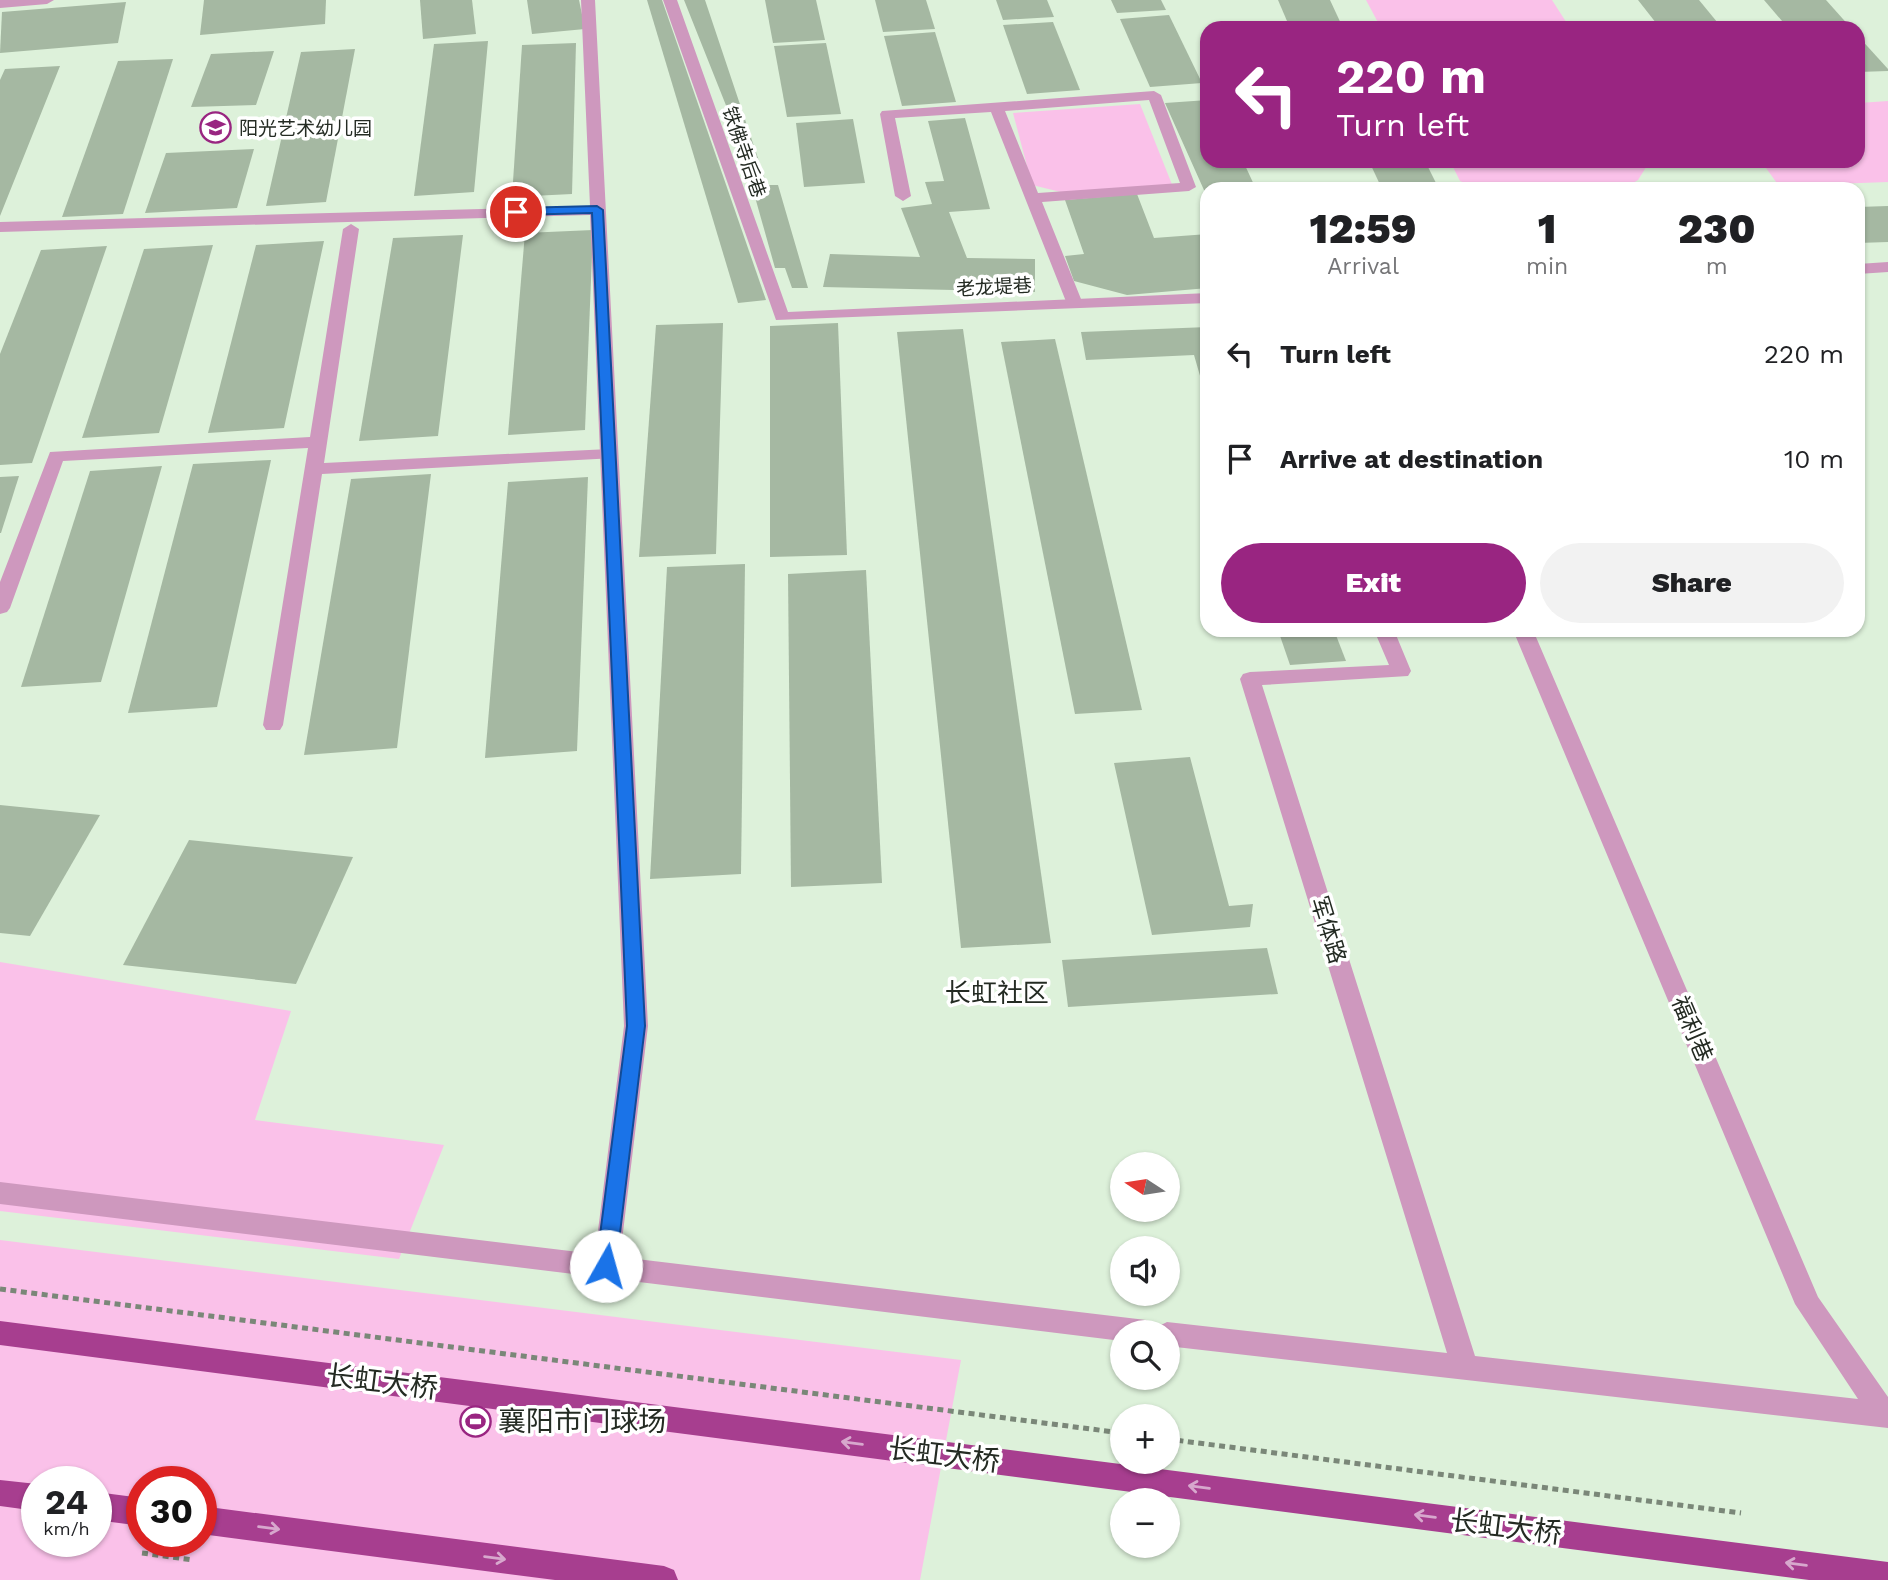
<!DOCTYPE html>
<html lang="en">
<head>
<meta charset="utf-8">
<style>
	:root { --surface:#fff; --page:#f2f2f2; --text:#202124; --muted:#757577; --accent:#992581 }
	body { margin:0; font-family:"Work Sans","Noto Sans SC",sans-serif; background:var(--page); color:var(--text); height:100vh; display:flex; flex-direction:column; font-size:26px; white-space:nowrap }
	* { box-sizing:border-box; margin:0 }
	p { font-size:23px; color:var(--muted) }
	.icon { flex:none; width:38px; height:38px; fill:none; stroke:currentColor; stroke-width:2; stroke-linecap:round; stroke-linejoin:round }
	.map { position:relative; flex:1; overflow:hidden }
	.panel { position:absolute; left:1200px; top:182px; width:665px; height:455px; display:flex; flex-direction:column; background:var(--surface); border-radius:21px; box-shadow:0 2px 5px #0004 }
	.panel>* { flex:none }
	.top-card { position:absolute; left:1200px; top:21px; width:665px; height:147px; border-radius:21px; box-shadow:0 2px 5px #0004; background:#992581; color:#fff; overflow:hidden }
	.needle { width:46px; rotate:282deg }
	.fabs { position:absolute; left:1110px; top:1152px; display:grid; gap:14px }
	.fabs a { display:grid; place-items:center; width:70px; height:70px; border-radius:50%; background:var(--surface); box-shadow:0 2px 5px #0004; font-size:35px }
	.speed { position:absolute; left:21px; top:1466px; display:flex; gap:14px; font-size:35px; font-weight:700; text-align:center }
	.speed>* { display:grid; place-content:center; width:91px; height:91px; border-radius:50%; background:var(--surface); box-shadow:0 2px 5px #0004; line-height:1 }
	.speed small { font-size:18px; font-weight:400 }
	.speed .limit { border:10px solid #d22; background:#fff; color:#111 }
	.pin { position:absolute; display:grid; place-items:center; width:60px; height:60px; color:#fff; margin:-30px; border:4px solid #fff; border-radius:50%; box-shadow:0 2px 7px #0007 }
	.me { position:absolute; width:77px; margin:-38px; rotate:7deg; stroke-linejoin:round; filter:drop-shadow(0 0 5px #0008) }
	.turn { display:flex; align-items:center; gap:24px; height:147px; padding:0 21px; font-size:32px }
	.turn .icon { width:91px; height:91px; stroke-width:2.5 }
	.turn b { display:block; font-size:49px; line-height:60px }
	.eta { display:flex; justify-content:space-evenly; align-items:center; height:119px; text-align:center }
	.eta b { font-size:42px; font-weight:800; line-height:49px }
	.action { display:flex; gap:14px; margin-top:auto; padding:14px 21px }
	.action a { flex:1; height:80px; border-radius:42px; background:var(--accent); color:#fff; font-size:28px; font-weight:800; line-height:80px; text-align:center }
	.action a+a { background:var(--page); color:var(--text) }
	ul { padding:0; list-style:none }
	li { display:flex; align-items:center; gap:21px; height:105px; padding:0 21px }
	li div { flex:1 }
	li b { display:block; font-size:26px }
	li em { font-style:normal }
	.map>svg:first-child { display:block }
	.green { fill:#fac1e9; fill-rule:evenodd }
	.building { fill:#a5b8a2 }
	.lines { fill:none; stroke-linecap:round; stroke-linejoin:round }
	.path { stroke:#7a8778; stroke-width:5; stroke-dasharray:6 4.5; stroke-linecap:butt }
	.service { fill:#ce98be; fill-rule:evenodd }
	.minor { fill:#ce98be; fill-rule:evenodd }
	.trunk { fill:#a73e8f; fill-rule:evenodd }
	.oneway { stroke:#d7a8cd }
	.route { fill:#1a73e8; stroke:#114b97; stroke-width:2 }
	.labels { text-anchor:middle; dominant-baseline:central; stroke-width:7; stroke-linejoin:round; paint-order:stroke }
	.far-poi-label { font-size:19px; fill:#242b23; stroke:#fff; text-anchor:start }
	.far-street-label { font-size:19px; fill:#242b23; stroke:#fff }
	.street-label { font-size:23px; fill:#242b23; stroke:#fff }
	.quarter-label { font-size:26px; fill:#242b23; stroke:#fff }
	.near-street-label { font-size:28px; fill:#242b23; stroke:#fff }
	.near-poi-label { font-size:28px; fill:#242b23; stroke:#fff; text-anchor:start }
</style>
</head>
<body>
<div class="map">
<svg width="1888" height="1580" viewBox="0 0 1888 1580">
	<rect width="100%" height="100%" fill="#ddf1da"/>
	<g class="green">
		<path d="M1366 0H1552L1570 28H1381Z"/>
		<path d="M1888 101V182L1779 186 1761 161H1858L1859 103Z"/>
		<path d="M1140 104 1173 187 1069 194 1032 185 1013 113Z"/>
		<path d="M1450 161H1650L1638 180 1623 189H1479L1460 181Z"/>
		<path d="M0 962 291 1011 255 1120 444 1145 399 1259 0 1211Z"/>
		<path d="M0 1240 961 1360 920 1580H0ZM37 1482H96V1542H37ZM142 1482H201V1542H142Z"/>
	</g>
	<g class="building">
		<path d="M204 0H326L325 24 200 35Z"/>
		<path d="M420 0H472L476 34 423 39Z"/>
		<path d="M527 0H579L585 29 532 34Z"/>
		<path d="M647 0H662L766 300 738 303Z"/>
		<path d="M684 0H705L767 185H778L808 288H792L785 268H775L737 133Z"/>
		<path d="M765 0H816L825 40 773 43Z"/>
		<path d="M875 0H926L935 29 883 32Z"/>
		<path d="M996 0H1047L1054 17 1003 20Z"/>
		<path d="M1111 0H1161L1166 10 1117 13Z"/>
		<path d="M1278 0H1330L1343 28H1290Z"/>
		<path d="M1638 0H1699L1722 28H1660Z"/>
		<path d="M1764 0H1826L1851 28H1788Z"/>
		<path d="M126 2 118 43 0 53 2 12Z"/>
		<path d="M1169 15 1202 83 1150 87 1120 19Z"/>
		<path d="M1053 22 1080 90 1027 94 1003 25Z"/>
		<path d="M935 32 956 102 902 106 884 36Z"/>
		<path d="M1858 36 1888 69V71L1858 72Z"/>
		<path d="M488 41 474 192 414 196 434 44Z"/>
		<path d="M576 43 572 194 512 197 522 45Z"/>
		<path d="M826 43 841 114 787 117 774 46Z"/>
		<path d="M355 49 326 202 266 206 301 52Z"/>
		<path d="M274 51 256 105 191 107 211 54Z"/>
		<path d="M173 59 123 214 62 217 118 61Z"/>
		<path d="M60 66 0 216V80L5 69Z"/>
		<path d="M1208 100V161H1243L1256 189H1208V199L1165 103Z"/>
		<path d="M965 118 990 209 949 212 967 258 1035 259V292L823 287 830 254 920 257 901 208 932 204 925 182 944 181 928 121Z"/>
		<path d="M853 119 865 183 804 187 796 123Z"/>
		<path d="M254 149 237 208 145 213 166 153Z"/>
		<path d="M1369 161H1425L1439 189H1382Z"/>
		<path d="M1137 194 1154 238 1208 234V288L1127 295 1074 281 1065 256 1084 254 1065 200Z"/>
		<path d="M1888 206V242L1858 243V207Z"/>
		<path d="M593 230 585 430 508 435 525 233Z"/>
		<path d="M463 235 438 436 359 441 393 238Z"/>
		<path d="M324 241 284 428 208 433 256 245Z"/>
		<path d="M213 245 159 433 82 438 144 249Z"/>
		<path d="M107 246 32 463 0 465V354L41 250Z"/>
		<path d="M723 323 716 554 639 557 656 325Z"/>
		<path d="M838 323 847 555 770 557V326Z"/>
		<path d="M1208 327 1207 400 1194 355 1086 360 1081 332Z"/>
		<path d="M963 329 1051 943 961 948 897 332Z"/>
		<path d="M1055 339 1142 710 1075 714 1001 342Z"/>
		<path d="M271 460 217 707 128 713 193 464Z"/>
		<path d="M162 466 101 682 21 687 90 471Z"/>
		<path d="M431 474 397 748 304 755 351 479Z"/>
		<path d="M19 476 1 533H0V477Z"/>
		<path d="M588 477 577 751 485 758 508 482Z"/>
		<path d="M745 564 741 874 650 879 667 567Z"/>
		<path d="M866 570 882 883 791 887 788 574Z"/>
		<path d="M1278 630H1334L1346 661 1290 665Z"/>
		<path d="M1190 757 1229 906 1253 904 1250 927 1152 935 1114 763Z"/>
		<path d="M0 805 100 815 30 936 0 933Z"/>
		<path d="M189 840 353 857 296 984 123 965Z"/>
		<path d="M1267 948 1278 994 1068 1007 1062 960Z"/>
	</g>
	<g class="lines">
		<g class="path">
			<path d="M0 1289 1122 1433"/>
			<path d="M1167 1439 1741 1513"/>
			<path d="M51 1542 89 1546"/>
			<path d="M142 1553 193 1560"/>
		</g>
		<g class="service">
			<path d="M0 0H54L47 4 0 8Z"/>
			<path d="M1154 91 1161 95 1196 187 1189 191 1042 202 1083 304 1081 307H1069L1067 304 991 112 895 118 911 196 903 201 895 196 880 114 882 111ZM1149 100 1180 183 1038 193 1005 111Z"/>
			<path d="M351 224 359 229 324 463 609 449 615 450 618 454 615 458 322 474 283 725 280 730H266L263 725 308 448 63 461 10 608 7 612 0 614V582L50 452 310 437 343 229Z"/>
		</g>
		<g class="minor">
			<path d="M581 0H595L648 1026 620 1257 1146 1320 1157 1327 1167 1322 1447 1353 1240 679 1243 674 1250 672 1389 665 1374 630H1394L1411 671 1408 676 1262 685 1475 1356 1858 1399 1795 1304 1513 630H1533L1818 1297 1888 1397V1428L1167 1346V1332H1122V1341L0 1204V1182L595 1254 624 1026 590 215 0 232V222L590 206Z"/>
			<path d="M663 0H677L788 312 1208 293V303L776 320Z"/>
			<path d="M1888 262V272L1858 274V264Z"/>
		</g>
		<g class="trunk">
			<path d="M0 1321 1888 1562V1580H1809L0 1345Z"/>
			<path d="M0 1480 37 1484V1511L0 1506Z"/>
			<path d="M96 1492 142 1498V1526L96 1520Z"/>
			<path d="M201 1506 664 1566 674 1570 678 1580H555L201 1534Z"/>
		</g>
	</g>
	<defs><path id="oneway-shaft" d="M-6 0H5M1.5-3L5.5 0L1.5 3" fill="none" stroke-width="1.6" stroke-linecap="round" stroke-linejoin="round" transform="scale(1.75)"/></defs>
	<g class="oneway">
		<use href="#oneway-shaft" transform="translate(852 1443) rotate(-173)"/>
		<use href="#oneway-shaft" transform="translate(1199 1487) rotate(-173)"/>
		<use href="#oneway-shaft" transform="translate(1425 1516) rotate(-173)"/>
		<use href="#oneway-shaft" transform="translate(269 1528) rotate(7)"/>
		<use href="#oneway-shaft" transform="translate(495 1558) rotate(7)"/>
		<use href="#oneway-shaft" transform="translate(1796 1564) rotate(-173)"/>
	</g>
	<path class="route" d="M597 206 603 210 645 1026 616 1266 613 1273 606 1275 599 1273 596 1266 627 1026 592 213 516 215 510 212 516 208Z"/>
	<defs>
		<symbol id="school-ring" viewBox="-11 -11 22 22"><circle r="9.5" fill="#fff" stroke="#992581" stroke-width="1.5"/><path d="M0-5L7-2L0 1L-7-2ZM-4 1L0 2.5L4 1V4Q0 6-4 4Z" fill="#992581"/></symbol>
		<symbol id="stadium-ring" viewBox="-11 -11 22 22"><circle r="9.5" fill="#fff" stroke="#992581" stroke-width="1.5"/><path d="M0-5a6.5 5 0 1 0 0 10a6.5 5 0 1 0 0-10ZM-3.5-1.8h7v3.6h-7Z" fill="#992581"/></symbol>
	</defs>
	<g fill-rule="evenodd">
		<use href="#school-ring" x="198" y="110" width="35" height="35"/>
		<use href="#stadium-ring" x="458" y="1404" width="35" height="35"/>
	</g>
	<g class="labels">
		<g class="far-poi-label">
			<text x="239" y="128">阳光艺术幼儿园</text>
		</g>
		<g class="far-street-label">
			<text transform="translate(744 152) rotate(71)">铁佛寺后巷</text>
			<text transform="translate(994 287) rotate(-3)">老龙堤巷</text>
		</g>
		<g class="street-label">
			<text transform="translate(1328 930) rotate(73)">军体路</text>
			<text transform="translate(1692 1029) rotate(67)">福利巷</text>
		</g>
		<g class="quarter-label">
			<text x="997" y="993">长虹社区</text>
		</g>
		<g class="near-street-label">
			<text transform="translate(382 1382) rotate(7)">长虹大桥</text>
			<text transform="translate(944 1455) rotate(7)">长虹大桥</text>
			<text transform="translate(1506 1527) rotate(7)">长虹大桥</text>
		</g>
		<g class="near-poi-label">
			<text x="498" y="1421">襄阳市门球场</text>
		</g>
	</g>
</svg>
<div class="fabs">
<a><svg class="needle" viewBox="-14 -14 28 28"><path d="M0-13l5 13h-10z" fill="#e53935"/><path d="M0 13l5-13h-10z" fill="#757577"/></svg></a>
<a><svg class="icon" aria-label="sound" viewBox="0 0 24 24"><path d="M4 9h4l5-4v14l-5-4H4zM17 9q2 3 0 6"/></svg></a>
<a><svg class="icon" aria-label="search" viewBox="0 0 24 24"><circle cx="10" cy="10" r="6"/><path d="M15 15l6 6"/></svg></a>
<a>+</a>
<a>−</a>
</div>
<div class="speed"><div>24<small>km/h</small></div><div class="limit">30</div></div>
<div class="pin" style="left:516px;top:212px;background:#d93025"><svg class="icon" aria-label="arrive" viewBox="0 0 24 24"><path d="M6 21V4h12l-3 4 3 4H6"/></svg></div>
<svg class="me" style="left:606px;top:1266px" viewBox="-20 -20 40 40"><circle r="19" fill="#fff"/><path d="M0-13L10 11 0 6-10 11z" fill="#1a73e8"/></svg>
<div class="top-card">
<div class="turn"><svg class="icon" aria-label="left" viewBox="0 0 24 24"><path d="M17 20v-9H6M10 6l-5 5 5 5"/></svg><div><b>220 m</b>Turn left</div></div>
</div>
<section class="panel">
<div class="eta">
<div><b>12:59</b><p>Arrival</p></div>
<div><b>1</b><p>min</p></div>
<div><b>230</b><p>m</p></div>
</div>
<ul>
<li><svg class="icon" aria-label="left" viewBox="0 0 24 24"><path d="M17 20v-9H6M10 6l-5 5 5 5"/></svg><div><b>Turn left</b></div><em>220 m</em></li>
<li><svg class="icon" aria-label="arrive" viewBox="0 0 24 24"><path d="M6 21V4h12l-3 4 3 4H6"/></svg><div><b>Arrive at destination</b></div><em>10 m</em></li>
</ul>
<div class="action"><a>Exit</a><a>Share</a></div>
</section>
</div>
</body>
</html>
